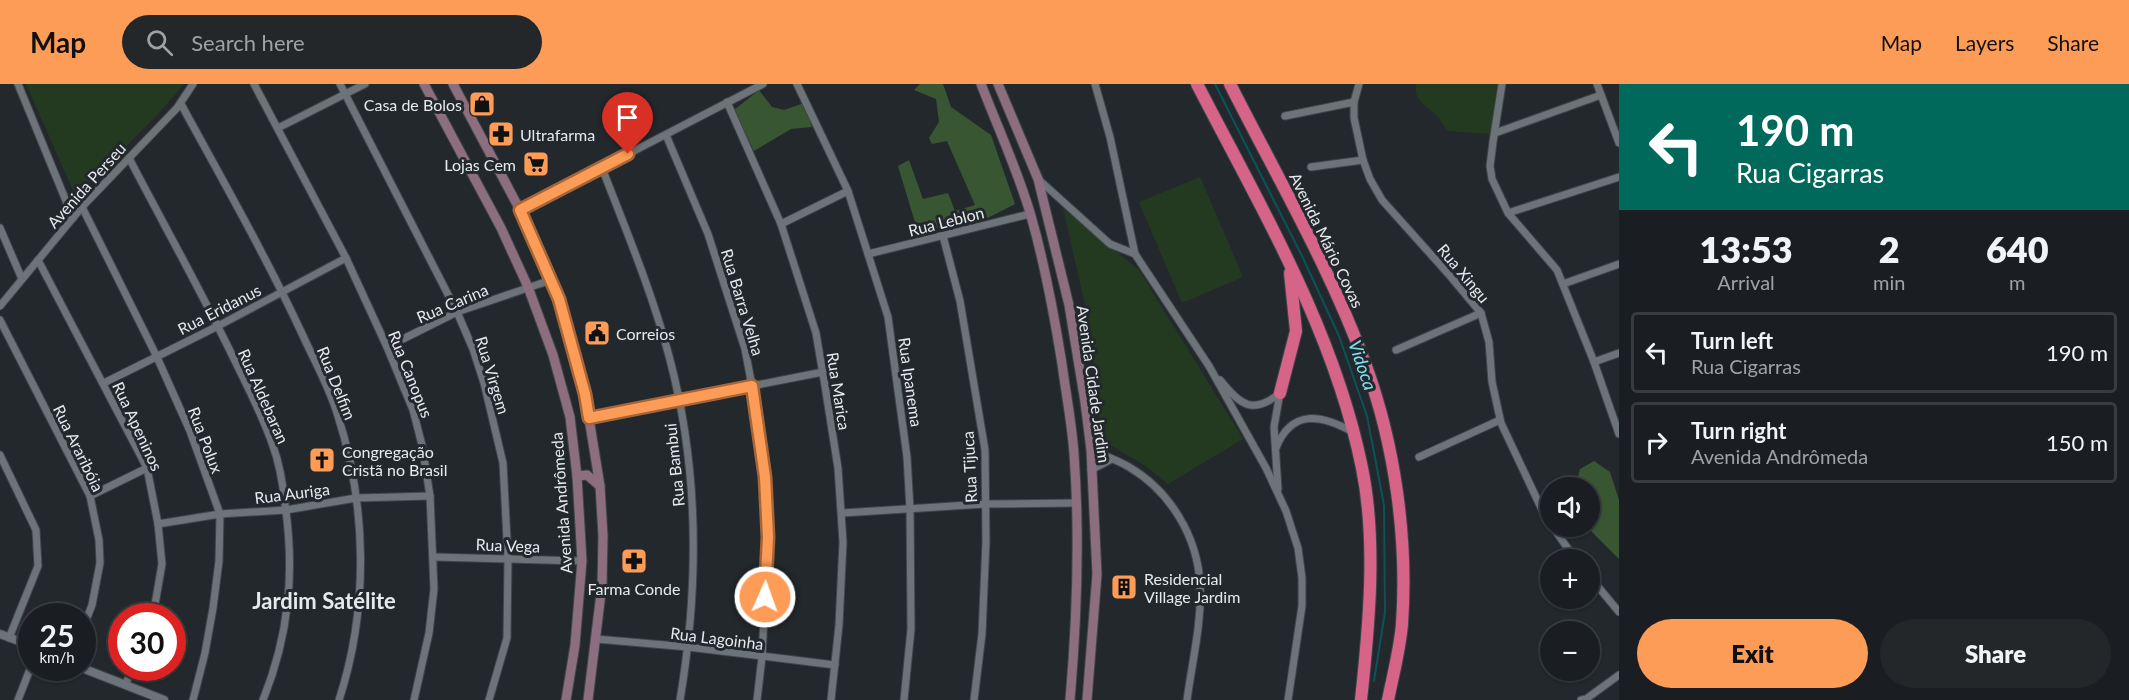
<!DOCTYPE html>
<html lang="en">
<head>
<meta charset="utf-8">
<style>
	:root { --surface:#1a1e22; --page:#23272a; --text:#f1f3f6; --muted:#9fa2a5; --line:#383c40; --accent:#fd9c57 }
	body { margin:0; font-family:Lato,sans-serif; background:var(--page); color:var(--text); height:100vh; display:flex; flex-direction:column; font-size:22px; white-space:nowrap }
	* { box-sizing:border-box; margin:0 }
	p { font-size:20px; color:var(--muted) }
	.icon { flex:none; width:33px; height:33px; fill:none; stroke:currentColor; stroke-width:2; stroke-linecap:round; stroke-linejoin:round }
	.map { position:relative; flex:1; overflow:hidden }
	.sheet { display:flex; flex-direction:column; background:var(--surface); width:510px }
	.sheet>* { flex:none }
	.banner { background:#00695c; color:#fff; overflow:hidden }
	.fabs { position:absolute; left:1540px; top:393px; display:grid; gap:12px }
	.fabs a { display:grid; place-items:center; width:60px; height:60px; border-radius:50%; background:var(--surface); box-shadow:0 2px 4px #0004,0 0 0 2px var(--line); font-size:30px }
	.speed { position:absolute; left:18px; top:519px; display:flex; gap:12px; font-size:30px; font-weight:700; text-align:center }
	.speed>* { display:grid; place-content:center; width:78px; height:78px; border-radius:50%; background:var(--surface); box-shadow:0 2px 4px #0004,0 0 0 2px var(--line); line-height:1 }
	.speed small { font-size:15px; font-weight:400 }
	.speed .limit { border:9px solid #d22; background:#fff; color:#111 }
	.pin { position:absolute; display:grid; place-items:center; width:51px; height:51px; color:#fff; margin:-62px -26px; border-radius:50% 50% 50% 0; rotate:-45deg; box-shadow:0 0 6px #0007 }
	.pin .icon { rotate:45deg }
	.me { position:absolute; width:66px; margin:-33px; rotate:2deg; stroke-linejoin:round; filter:drop-shadow(0 0 4px #0008) }
	.turn { display:flex; align-items:center; gap:21px; height:126px; padding:0 18px; font-size:27px }
	.turn .icon { width:78px; height:78px; stroke-width:2.5 }
	.turn b { display:block; font-size:42px; line-height:51px }
	.eta { display:flex; justify-content:space-evenly; align-items:center; height:102px; text-align:center }
	.eta b { font-size:36px; font-weight:800; line-height:42px }
	.button { display:flex; gap:12px; margin-top:auto; padding:12px 18px }
	.button a { flex:1; height:69px; border-radius:36px; background:var(--accent); color:#111; font-size:24px; font-weight:800; line-height:69px; text-align:center }
	.button a+a { background:var(--page); color:var(--text) }
	ul { padding:0; list-style:none }
	li { display:flex; align-items:center; gap:18px; height:81px; margin:0 12px 9px; padding:0 6px; border:3px solid var(--line); border-radius:6px }
	li div { flex:1 }
	li b { display:block; font-size:22px }
	li em { font-style:normal }
	header { display:flex; align-items:center; gap:36px; box-sizing:border-box; height:84px; padding:0 30px; background:var(--accent); color:#111 }
	header strong { font-size:28px }
	nav { display:flex; gap:33px; margin-inline-start:auto; font-size:21px }
	.search { width:420px; height:54px; background:var(--page); display:flex; align-items:center; gap:15px; box-sizing:border-box; padding:0 21px; border-radius:33px; color:var(--muted); font-size:22px }
	main { display:flex; flex:1; min-height:0 }
	.map>svg:first-child { display:block }
	.green { fill:#243a20 }
	.forest { fill:#395633 }
	.lines { fill:none; stroke-linecap:round; stroke-linejoin:round }
	.stream { stroke:#0a535b; stroke-width:2 }
	.minor-casing { stroke:#404549; stroke-width:9 }
	.tertiary-casing { stroke:#404549; stroke-width:10 }
	.secondary-casing { stroke:#404549; stroke-width:11 }
	.motorway-casing { stroke:#404549; stroke-width:14 }
	.minor { stroke:#6c7379; stroke-width:7 }
	.tertiary { stroke:#6c7379; stroke-width:8 }
	.secondary { stroke:#8c6e7e; stroke-width:9 }
	.motorway { stroke:#d66488; stroke-width:12 }
	.route-casing { stroke:#a46539; stroke-width:15 }
	.route { stroke:#fd9c57; stroke-width:10 }
	.labels { text-anchor:middle; dominant-baseline:central; stroke-width:6; stroke-linejoin:round; paint-order:stroke }
	.poi-label { font-size:16px; fill:#e6eaed; stroke:#23282d; text-anchor:start }
	.street-label { font-size:16px; fill:#e6eaed; stroke:#23282d }
	.water-label { font-size:18px; font-style:italic; fill:#7ee2ef; stroke:#23282d }
	.district-label { font-size:22px; font-weight:bold; fill:#e6eaed; stroke:#23282d }
</style>
</head>
<body>
<header>
<strong>Map</strong>
<div class="search"><svg class="icon" aria-label="search" viewBox="0 0 24 24"><circle cx="10" cy="10" r="6"/><path d="M15 15l6 6"/></svg>Search here</div>
<nav><a>Map</a><a>Layers</a><a>Share</a></nav>
</header>
<main>
<div class="map">
<svg width="1619" height="616" viewBox="0 0 1619 616">
	<rect width="100%" height="100%" fill="#23282d"/>
	<g class="green">
		<path d="M26 0H184L158 30 76 113Z"/>
		<path d="M1416 0H1497L1492 48 1490 50 1448 47C1444 42 1441 36 1436 31 1425 21 1414 16 1416 0Z"/>
		<path d="M1200 93 1243 193 1182 219 1139 118Z"/>
		<path d="M1063 124 1139 186 1243 355 1168 400 1146 382 1102 356 1087 229Z"/>
	</g>
	<g class="forest">
		<path d="M920 0H943L951 23 991 51 1015 120 972 142 917 145 898 82 909 76 923 115 948 109 955 127 975 121 947 57 932 60 929 54 939 38 936 15 914 6Z"/>
		<path d="M759 6 772 23 784 26 804 19 812 43 791 45 754 67 734 26Z"/>
		<path d="M1594 377 1610 388 1619 416V475L1587 443 1590 442V404L1575 403 1580 385Z"/>
	</g>
	<g class="lines">
		<path class="stream" d="M1215 0 1303 174 1339 252 1367 332 1384 421 1385 528 1374 597"/>
		<defs>
			<g id="minor">
				<path d="M18 0 73 134"/>
				<path d="M254 0 346 174 387 263 413 326 422 361 430 412 434 505 429 549 414 616"/>
				<path d="M340 0 457 228 473 265 484 299 503 379 508 475 507 554 489 616"/>
				<path d="M797 0 848 107 888 233 907 373 910 425 911 545 904 616"/>
				<path d="M1095 0 1110 53 1135 170"/>
				<path d="M1359 0 1354 18V34L1363 76 1370 95 1382 116 1451 193 1481 229 1489 258 1492 298 1501 339 1544 430 1551 441"/>
				<path d="M1502 0 1493 58 1490 82 1492 95 1508 129 1557 186 1594 278 1619 350"/>
				<path d="M1597 0 1619 59"/>
				<path d="M727 18 781 140 816 249 825 302 838 384 843 458 839 541 831 616"/>
				<path d="M181 20C223 97 267 174 304 254 315 278 329 303 337 329 367 421 369 524 339 616"/>
				<path d="M1285 32 1354 18"/>
				<path d="M278 44 365 0"/>
				<path d="M1495 49 1601 11"/>
				<path d="M666 51 708 150 745 265 752 302 765 393 768 453 762 573 757 616"/>
				<path d="M129 74C164 141 201 207 234 275 248 304 263 332 273 362 280 381 283 401 285 420 295 489 289 551 263 616"/>
				<path d="M1311 83 1363 76"/>
				<path d="M602 84C626 146 652 208 669 272 699 384 699 503 680 616"/>
				<path d="M1038 95 1110 160 1135 170 1209 282 1266 384 1286 427 1298 464 1302 494V522L1288 616"/>
				<path d="M82 123 156 271 190 347 220 430 219 477 213 524 205 569 193 616"/>
				<path d="M520 126 763 0"/>
				<path d="M1508 129 1619 93"/>
				<path d="M781 140 848 107"/>
				<path d="M0 144 22 195"/>
				<path d="M943 152 960 217 985 366 986 457 982 550 974 616"/>
				<path d="M868 170 1030 130"/>
				<path d="M38 176 147 384 158 440 162 480 153 532"/>
				<path d="M1563 200 1619 180"/>
				<path d="M0 222 82 123 177 24 193 0"/>
				<path d="M0 236 90 412 99 456 100 479 92 521 82 547"/>
				<path d="M387 263 457 228 551 196"/>
				<path d="M1396 266 1481 229"/>
				<path d="M1594 278 1619 269"/>
				<path d="M1220 296C1240 320 1252 332 1280 309"/>
				<path d="M104 299 218 242 346 174"/>
				<path d="M589 334 823 288"/>
				<path d="M1276 364C1292 324 1322 331 1353 348"/>
				<path d="M1091 366C1103 371 1117 376 1129 383 1170 407 1198 453 1200 501 1202 539 1192 578 1187 616"/>
				<path d="M0 371 36 446 38 482 9 554"/>
				<path d="M1419 373 1500 336"/>
				<path d="M1091 386 1112 375"/>
				<path d="M1278 405 1274 343 1280 309"/>
				<path d="M90 412 147 384"/>
				<path d="M842 429 985 420 1076 419"/>
				<path d="M158 440 220 430 286 426 356 414 430 412"/>
				<path d="M1552 442 1576 476"/>
				<path d="M433 473 582 477"/>
				<path d="M1590 493 1619 528"/>
				<path d="M596 555 688 563 835 581"/>
				<path d="M125 601 133 584"/>
				<path d="M18 616 32 580"/>
				<path d="M1581 616 1586 615 1619 591"/>
			</g>
			<g id="tertiary">
				<path d="M0 550 32 562"/>
				<path d="M82 584 164 616"/>
			</g>
			<g id="secondary">
				<path d="M424 0 501 144 528 203 553 271 570 333 577 392 582 477 575 561 566 616"/>
				<path d="M453 0 520 126 559 215 585 310 600 402 603 452 602 501 588 616"/>
				<path d="M981 0C998 44 1018 87 1031 132 1045 181 1054 230 1062 280 1066 310 1072 340 1074 370 1080 452 1077 535 1070 616"/>
				<path d="M998 0 1038 95 1069 221 1085 318 1091 366 1097 490 1087 616"/>
				<path d="M577 392 587 391 600 402"/>
			</g>
			<g id="motorway">
				<path d="M1197 0C1261 124 1334 246 1362 384 1377 457 1369 542 1361 616"/>
				<path d="M1230 0C1277 93 1330 183 1366 282 1395 362 1408 455 1402 540 1400 565 1393 591 1388 616"/>
				<path d="M1280 309 1296 247 1290 189"/>
			</g>
		</defs>
		<use href="#minor" class="minor-casing"/>
		<use href="#tertiary" class="tertiary-casing"/>
		<use href="#secondary" class="secondary-casing"/>
		<use href="#motorway" class="motorway-casing"/>
		<use href="#minor" class="minor"/>
		<use href="#tertiary" class="tertiary"/>
		<use href="#secondary" class="secondary"/>
		<use href="#motorway" class="motorway"/>
	</g>
	<g class="lines">
		<defs>
			<path id="route" d="M628 70 520 126 559 215 585 310 589 334 752 302 765 393 768 453 765 513"/>
		</defs>
		<use href="#route" class="route-casing"/>
		<use href="#route" class="route"/>
	</g>
	<defs>
		<symbol id="shop-square" viewBox="-11 -11 22 22"><rect x="-9" y="-9" width="18" height="18" rx="4" fill="#fd9c57" stroke="#23282d"/><path d="M-5-2.5h2.3a2.7 3.5 0 0 1 5.4 0H5L5.5 6h-11ZM-1.5-2.5h3a1.5 2.3 0 0 0-3 0Z" fill="#111"/></symbol>
		<symbol id="pharmacy-square" viewBox="-11 -11 22 22"><rect x="-9" y="-9" width="18" height="18" rx="4" fill="#fd9c57" stroke="#23282d"/><path d="M-2-6h4v4h4v4h-4v4h-4v-4h-4v-4h4Z" fill="#111"/></symbol>
		<symbol id="supermarket-square" viewBox="-11 -11 22 22"><rect x="-9" y="-9" width="18" height="18" rx="4" fill="#fd9c57" stroke="#23282d"/><path d="M-6-5.5h2.5l.6 2H6L4.5 2H-2.5L-4.4-4H-6ZM-1.5 3.2a1.3 1.3 0 1 0 .1 0ZM3 3.2a1.3 1.3 0 1 0 .1 0Z" fill="#111"/></symbol>
		<symbol id="civic-square" viewBox="-11 -11 22 22"><rect x="-9" y="-9" width="18" height="18" rx="4" fill="#fd9c57" stroke="#23282d"/><path d="M-.6-6.5H3V-4.5H.6V-3L4-1V1h2V6H-6V1h2V-1L-.6-3ZM-1.2 2.5V6h2.4V2.5Z" fill="#111"/></symbol>
		<symbol id="church-square" viewBox="-11 -11 22 22"><rect x="-9" y="-9" width="18" height="18" rx="4" fill="#fd9c57" stroke="#23282d"/><path d="M-1.2-6h2.4v3.5h3.3v2.4h-3.3V6h-2.4V-.1h-3.3v-2.4h3.3Z" fill="#111"/></symbol>
		<symbol id="building-square" viewBox="-11 -11 22 22"><rect x="-9" y="-9" width="18" height="18" rx="4" fill="#fd9c57" stroke="#23282d"/><path d="M-4-6H4V6H1V3H-1V6H-4ZM-2.5-4.3h1.7v1.8h-1.7ZM.8-4.3h1.7v1.8H.8ZM-2.5-1h1.7V.8h-1.7ZM.8-1h1.7V.8H.8Z" fill="#111"/></symbol>
	</defs>
	<g fill-rule="evenodd">
		<use href="#shop-square" x="467" y="5" width="30" height="30"/>
		<use href="#pharmacy-square" x="486" y="35" width="30" height="30"/>
		<use href="#supermarket-square" x="521" y="65" width="30" height="30"/>
		<use href="#civic-square" x="582" y="234" width="30" height="30"/>
		<use href="#church-square" x="307" y="361" width="30" height="30"/>
		<use href="#pharmacy-square" x="619" y="462" width="30" height="30"/>
		<use href="#building-square" x="1109" y="488" width="30" height="30"/>
	</g>
	<g class="labels">
		<g class="poi-label">
			<text x="462" y="20" text-anchor="end">Casa de Bolos</text>
			<text x="520" y="50">Ultrafarma</text>
			<text x="516" y="80" text-anchor="end">Lojas Cem</text>
			<text x="616" y="249">Correios</text>
			<text x="342" y="367">Congregação<tspan x="342" dy="18">Cristã no Brasil</tspan></text>
			<text x="1144" y="494">Residencial<tspan x="1144" dy="18">Village Jardim</tspan></text>
			<text x="634" y="504" text-anchor="middle">Farma Conde</text>
		</g>
		<g class="street-label">
			<text transform="translate(86 101) rotate(-48)">Avenida Perseu</text>
			<text transform="translate(946 137) rotate(-14)">Rua Leblon</text>
			<text transform="translate(1327 156) rotate(64)">Avenida Mário Covas</text>
			<text transform="translate(1464 189) rotate(50)">Rua Xingu</text>
			<text transform="translate(743 218) rotate(73)">Rua Barra Velha</text>
			<text transform="translate(452 219) rotate(-23)">Rua Carina</text>
			<text transform="translate(219 225) rotate(-27)">Rua Eridanus</text>
			<text transform="translate(411 290) rotate(68)">Rua Canopus</text>
			<text transform="translate(493 291) rotate(73)">Rua Virgem</text>
			<text transform="translate(911 298) rotate(82)">Rua Ipanema</text>
			<text transform="translate(337 299) rotate(68)">Rua Delfim</text>
			<text transform="translate(1094 300) rotate(82)">Avenida Cidade Jardim</text>
			<text transform="translate(839 307) rotate(81)">Rua Marica</text>
			<text transform="translate(264 312) rotate(66)">Rua Aldebaran</text>
			<text transform="translate(138 342) rotate(65)">Rua Apeninos</text>
			<text transform="translate(206 356) rotate(69)">Rua Polux</text>
			<text transform="translate(79 364) rotate(64)">Rua Araribóia</text>
			<text transform="translate(674 381) rotate(-96)">Rua Bambui</text>
			<text transform="translate(969 383) rotate(-93)">Rua Tijuca</text>
			<text transform="translate(292 409) rotate(-7)">Rua Auriga</text>
			<text transform="translate(561 419) rotate(-94)">Avenida Andrômeda</text>
			<text transform="translate(508 461) rotate(2)">Rua Vega</text>
			<text transform="translate(717 554) rotate(7)">Rua Lagoinha</text>
		</g>
		<g class="water-label">
			<text transform="translate(1363 281) rotate(71)">Vidoca</text>
		</g>
		<g class="district-label">
			<text x="324" y="516">Jardim Satélite</text>
		</g>
	</g>
</svg>
<div class="fabs">
<a><svg class="icon" aria-label="sound" viewBox="0 0 24 24"><path d="M4 9h4l5-4v14l-5-4H4zM17 9q2 3 0 6"/></svg></a>
<a>+</a>
<a>−</a>
</div>
<div class="speed"><div>25<small>km/h</small></div><div class="limit">30</div></div>
<div class="pin" style="left:628px;top:70px;background:#d93025"><svg class="icon" aria-label="arrive" viewBox="0 0 24 24"><path d="M6 21V4h12l-3 4 3 4H6"/></svg></div>
<svg class="me" style="left:765px;top:513px" viewBox="-20 -20 40 40"><circle r="17" fill="#fd9c57" stroke="#fff" stroke-width="3"/><path d="M0-11L8 9 0 5-8 9z" fill="#fff"/></svg>
</div>
<section class="sheet">
<div class="banner">
<div class="turn"><svg class="icon" aria-label="left" viewBox="0 0 24 24"><path d="M17 20v-9H6M10 6l-5 5 5 5"/></svg><div><b>190 m</b>Rua Cigarras</div></div>
</div>
<div class="eta">
<div><b>13:53</b><p>Arrival</p></div>
<div><b>2</b><p>min</p></div>
<div><b>640</b><p>m</p></div>
</div>
<ul>
<li><svg class="icon" aria-label="left" viewBox="0 0 24 24"><path d="M17 20v-9H6M10 6l-5 5 5 5"/></svg><div><b>Turn left</b><p>Rua Cigarras</p></div><em>190 m</em></li>
<li><svg class="icon" aria-label="right" viewBox="0 0 24 24"><path d="M7 20v-9h11M14 6l5 5-5 5"/></svg><div><b>Turn right</b><p>Avenida Andrômeda</p></div><em>150 m</em></li>
</ul>
<div class="button"><a>Exit</a><a>Share</a></div>
</section>
</main>
</body>
</html>
